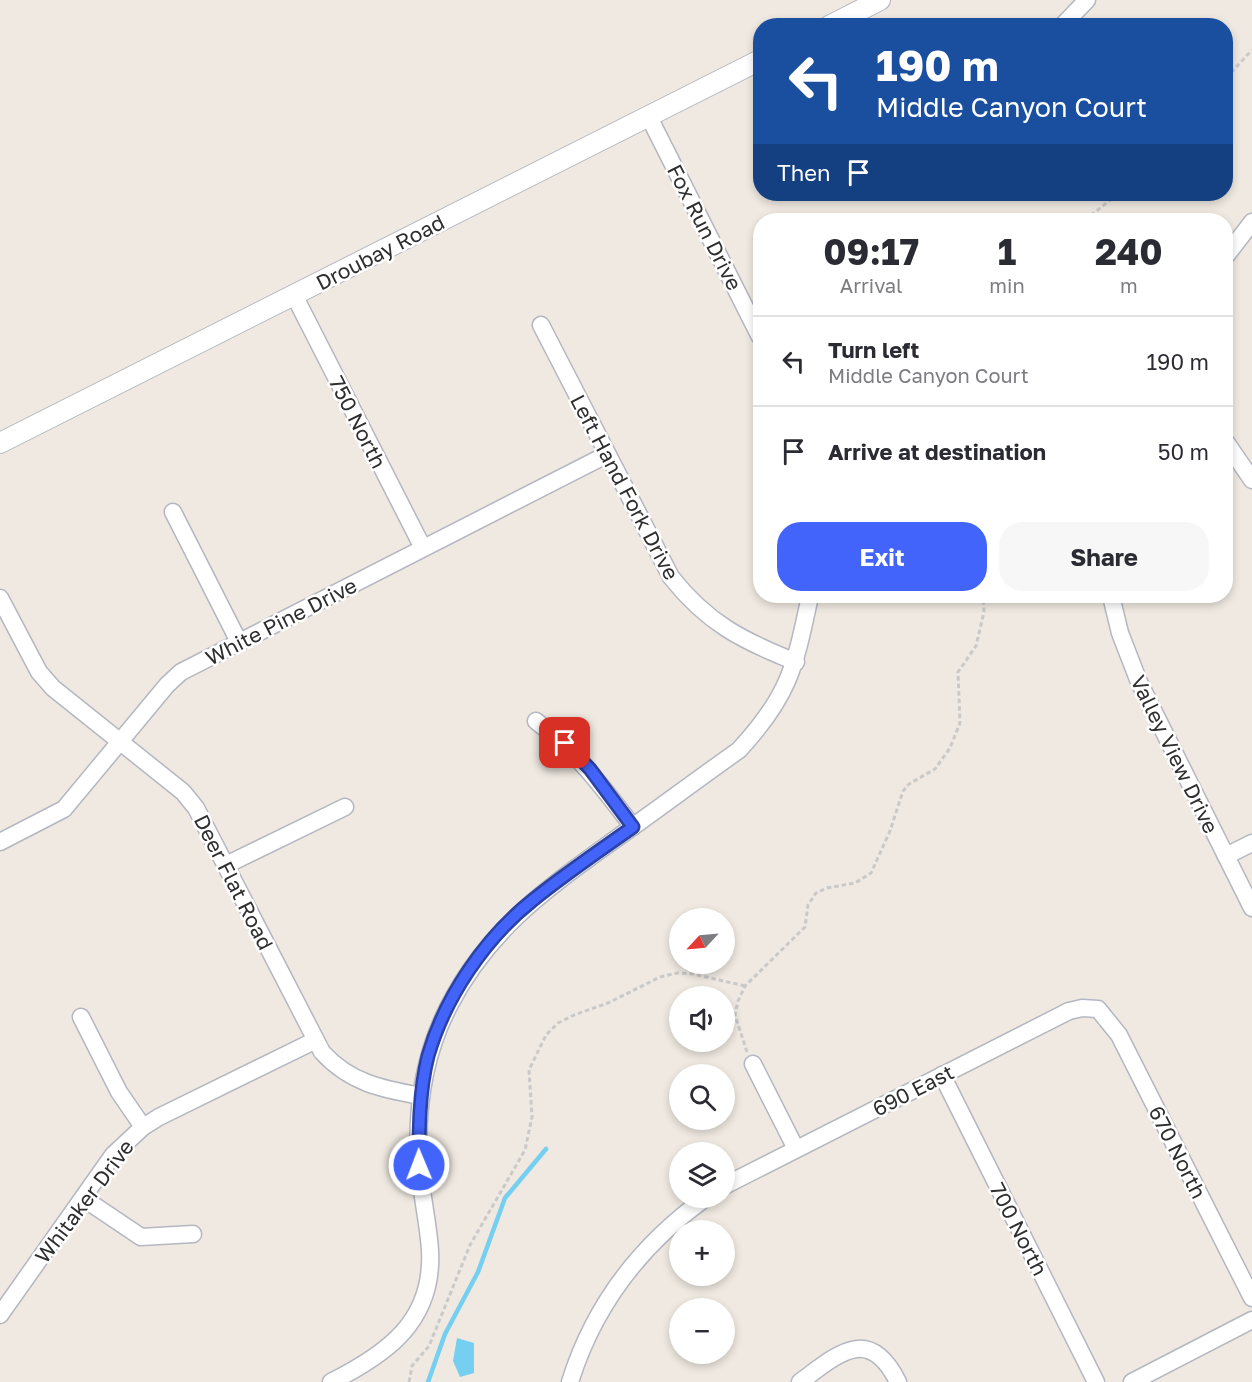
<!DOCTYPE html>
<html lang="en">
<head>
<meta charset="utf-8">
<style>
	:root { --surface:#fff; --page:#f7f7f7; --text:#2b2b33; --muted:#7c7c81; --line:#e1e1e2; --accent:#4264fb }
	body { margin:0; font-family:"Golos Text",sans-serif; background:var(--page); color:var(--text); height:100vh; display:flex; flex-direction:column; font-size:22px; white-space:nowrap }
	* { box-sizing:border-box; margin:0 }
	p { font-size:20px; color:var(--muted) }
	.icon { flex:none; width:33px; height:33px; fill:none; stroke:currentColor; stroke-width:2; stroke-linecap:round; stroke-linejoin:round }
	.map { position:relative; flex:1; overflow:hidden }
	.side { position:absolute; left:753px; top:213px; width:480px; height:390px; display:flex; flex-direction:column; background:var(--surface); border-radius:24px; box-shadow:0 3px 9px #0003 }
	.side>* { flex:none }
	.hud { position:absolute; left:753px; top:18px; width:480px; height:183px; border-radius:24px; box-shadow:0 3px 9px #0003; background:#1a4fa0; color:#fff; overflow:hidden }
	.needle { width:39px; rotate:244deg }
	.buttons { position:absolute; left:669px; top:908px; display:grid; gap:12px }
	.buttons a { display:grid; place-items:center; width:66px; height:66px; border-radius:50%; background:var(--surface); box-shadow:0 3px 9px #0003; font-size:30px }
	.pin { position:absolute; display:grid; place-items:center; width:51px; height:51px; color:#fff; margin:-26px; border-radius:12px; box-shadow:0 3px 9px #0006 }
	.me { position:absolute; width:66px; margin:-33px; rotate:359deg; stroke-linejoin:round; filter:drop-shadow(0 0 4px #0008) }
	.turn { display:flex; align-items:center; gap:21px; height:126px; padding:0 24px; font-size:27px }
	.turn .icon { width:78px; height:78px; stroke-width:2.5 }
	.turn b { display:block; font-size:42px; line-height:51px }
	.then { display:flex; align-items:center; height:57px; padding:0 24px; background:#0003; gap:12px; font-size:22px }
	.eta { display:flex; justify-content:space-evenly; align-items:center; height:102px; text-align:center }
	.eta b { font-size:36px; font-weight:700; line-height:42px }
	.cta { display:flex; gap:12px; margin-top:auto; padding:12px 24px }
	.cta a { flex:1; height:69px; border-radius:24px; background:var(--accent); color:#fff; font-size:24px; font-weight:700; line-height:69px; text-align:center }
	.cta a+a { background:var(--page); color:var(--text) }
	ul { padding:0; list-style:none }
	li { display:flex; align-items:center; gap:18px; height:90px; padding:0 24px; border-top:2px solid var(--line) }
	li div { flex:1 }
	li b { display:block; font-size:22px }
	li em { font-style:normal }
	.map>svg:first-child { display:block }
	.water { fill:#75cff0 }
	.lines { fill:none; stroke-linecap:round; stroke-linejoin:round }
	.stream { stroke:#75cff0; stroke-width:4.5 }
	.minor-casing { stroke:#b4b7c1; stroke-width:19 }
	.tertiary-casing { stroke:#b4b7c1; stroke-width:22 }
	.path { stroke:#c9c9c9; stroke-width:3; stroke-dasharray:4.5 3; stroke-linecap:butt }
	.minor { stroke:#fff; stroke-width:16 }
	.tertiary { stroke:#fff; stroke-width:20 }
	.route-casing { stroke:#2b41a3; stroke-width:15 }
	.route { stroke:#4264fb; stroke-width:10 }
	.labels { text-anchor:middle; dominant-baseline:central; stroke-width:5; stroke-linejoin:round; paint-order:stroke }
	.street-label { font-size:21px; fill:#2e2e2e; stroke:#fff }
</style>
</head>
<body>
<div class="map">
<svg width="1252" height="1382" viewBox="0 0 1252 1382">
	<rect width="100%" height="100%" fill="#efe9e1"/>
	<path class="water" d="M457 1338 474 1343V1373L460 1377 453 1361Z"/>
	<g class="lines">
		<path class="stream" d="M428 1382 445 1334 478 1272 505 1198 546 1149"/>
		<defs>
			<g id="minor">
				<path d="M1062 26 1087 0"/>
				<path d="M649 117 760 337"/>
				<path d="M1226 256 1252 222"/>
				<path d="M294 295 423 548"/>
				<path d="M541 325 671 577C707 623 743 641 796 662"/>
				<path d="M1226 442 1252 480"/>
				<path d="M173 512 239 642"/>
				<path d="M1111 596 1120 633 1139 682 1252 908"/>
				<path d="M0 598 39 672 53 688 183 792 196 808 322 1052C350 1083 382 1089 421 1096"/>
				<path d="M536 721C577 753 602 786 633 827"/>
				<path d="M0 842 64 809 167 685 181 672 606 455"/>
				<path d="M1226 856 1252 843"/>
				<path d="M226 865 345 807"/>
				<path d="M81 1017 119 1092 143 1127"/>
				<path d="M753 1064 796 1149"/>
				<path d="M942 1075 1096 1382"/>
				<path d="M724 1186 1069 1011 1082 1008 1098 1009 1119 1035 1252 1298"/>
				<path d="M83 1198 141 1237 193 1234"/>
				<path d="M0 1315 113 1155 143 1127 159 1117 314 1041"/>
				<path d="M331 1382C387 1354 434 1321 430 1250 428 1221 421 1193 419 1164 416 1110 424 1054 449 1006 489 928 549 887 617 838 658 809 698 779 739 750 790 695 795 666 810 596"/>
				<path d="M570 1382C594 1305 641 1244 707 1197"/>
				<path d="M800 1382C838 1354 869 1324 898 1382"/>
				<path d="M1132 1382 1252 1320"/>
			</g>
			<g id="tertiary">
				<path d="M829 26 880 0"/>
				<path d="M0 443 760 60"/>
			</g>
		</defs>
		<use href="#minor" class="minor-casing"/>
		<use href="#tertiary" class="tertiary-casing"/>
		<g class="path">
			<path d="M1226 78 1252 50"/>
			<path d="M1085 220 1118 194"/>
			<path d="M747 1052 735 1015 738 1001 745 986 805 927 808 905 816 893 827 888 855 883 871 873 890 831 903 791 909 784 935 769 950 748 960 723 958 672 976 646 984 612 983 596"/>
			<path d="M409 1382 412 1366 429 1346 470 1245 525 1150 532 1117 529 1070 546 1035 558 1023 574 1015 608 1003 660 977 677 973 693 974 745 986"/>
		</g>
		<use href="#minor" class="minor"/>
		<use href="#tertiary" class="tertiary"/>
	</g>
	<g class="lines">
		<defs>
			<path id="route" d="M419 1165C419 1129 419 1092 428 1056 445 997 485 938 533 900 565 874 599 851 633 827L590 769 565 743"/>
		</defs>
		<use href="#route" class="route-casing"/>
		<use href="#route" class="route"/>
	</g>
	<g class="labels">
		<g class="street-label">
			<text transform="translate(705 227) rotate(63)">Fox Run Drive</text>
			<text transform="translate(380 252) rotate(-27)">Droubay Road</text>
			<text transform="translate(358 422) rotate(63)">750 North</text>
			<text transform="translate(625 487) rotate(62)">Left Hand Fork Drive</text>
			<text transform="translate(281 621) rotate(-27)">White Pine Drive</text>
			<text transform="translate(1175 754) rotate(64)">Valley View Drive</text>
			<text transform="translate(234 882) rotate(63)">Deer Flat Road</text>
			<text transform="translate(913 1090) rotate(-27)">690 East</text>
			<text transform="translate(1178 1152) rotate(63)">670 North</text>
			<text transform="translate(84 1201) rotate(-53)">Whitaker Drive</text>
			<text transform="translate(1019 1229) rotate(63)">700 North</text>
		</g>
	</g>
</svg>
<div class="buttons">
<a><svg class="needle" viewBox="-14 -14 28 28"><path d="M0-13l5 13h-10z" fill="#e53935"/><path d="M0 13l5-13h-10z" fill="#7c7c81"/></svg></a>
<a><svg class="icon" aria-label="sound" viewBox="0 0 24 24"><path d="M4 9h4l5-4v14l-5-4H4zM17 9q2 3 0 6"/></svg></a>
<a><svg class="icon" aria-label="search" viewBox="0 0 24 24"><circle cx="10" cy="10" r="6"/><path d="M15 15l6 6"/></svg></a>
<a><svg class="icon" aria-label="layers" viewBox="0 0 24 24"><path d="M12 4l9 5-9 5-9-5zM3 14l9 5 9-5"/></svg></a>
<a>+</a>
<a>−</a>
</div>
<div class="pin" style="left:565px;top:743px;background:#d93025"><svg class="icon" aria-label="arrive" viewBox="0 0 24 24"><path d="M6 21V4h12l-3 4 3 4H6"/></svg></div>
<svg class="me" style="left:419px;top:1165px" viewBox="-20 -20 40 40"><circle r="17" fill="#4264fb" stroke="#fff" stroke-width="3"/><path d="M0-11L8 9 0 5-8 9z" fill="#fff"/></svg>
<div class="hud">
<div class="turn"><svg class="icon" aria-label="left" viewBox="0 0 24 24"><path d="M17 20v-9H6M10 6l-5 5 5 5"/></svg><div><b>190 m</b>Middle Canyon Court</div></div>
<div class="then">Then<svg class="icon" aria-label="arrive" viewBox="0 0 24 24"><path d="M6 21V4h12l-3 4 3 4H6"/></svg></div>
</div>
<section class="side">
<div class="eta">
<div><b>09:17</b><p>Arrival</p></div>
<div><b>1</b><p>min</p></div>
<div><b>240</b><p>m</p></div>
</div>
<ul>
<li><svg class="icon" aria-label="left" viewBox="0 0 24 24"><path d="M17 20v-9H6M10 6l-5 5 5 5"/></svg><div><b>Turn left</b><p>Middle Canyon Court</p></div><em>190 m</em></li>
<li><svg class="icon" aria-label="arrive" viewBox="0 0 24 24"><path d="M6 21V4h12l-3 4 3 4H6"/></svg><div><b>Arrive at destination</b></div><em>50 m</em></li>
</ul>
<div class="cta"><a>Exit</a><a>Share</a></div>
</section>
</div>
</body>
</html>
